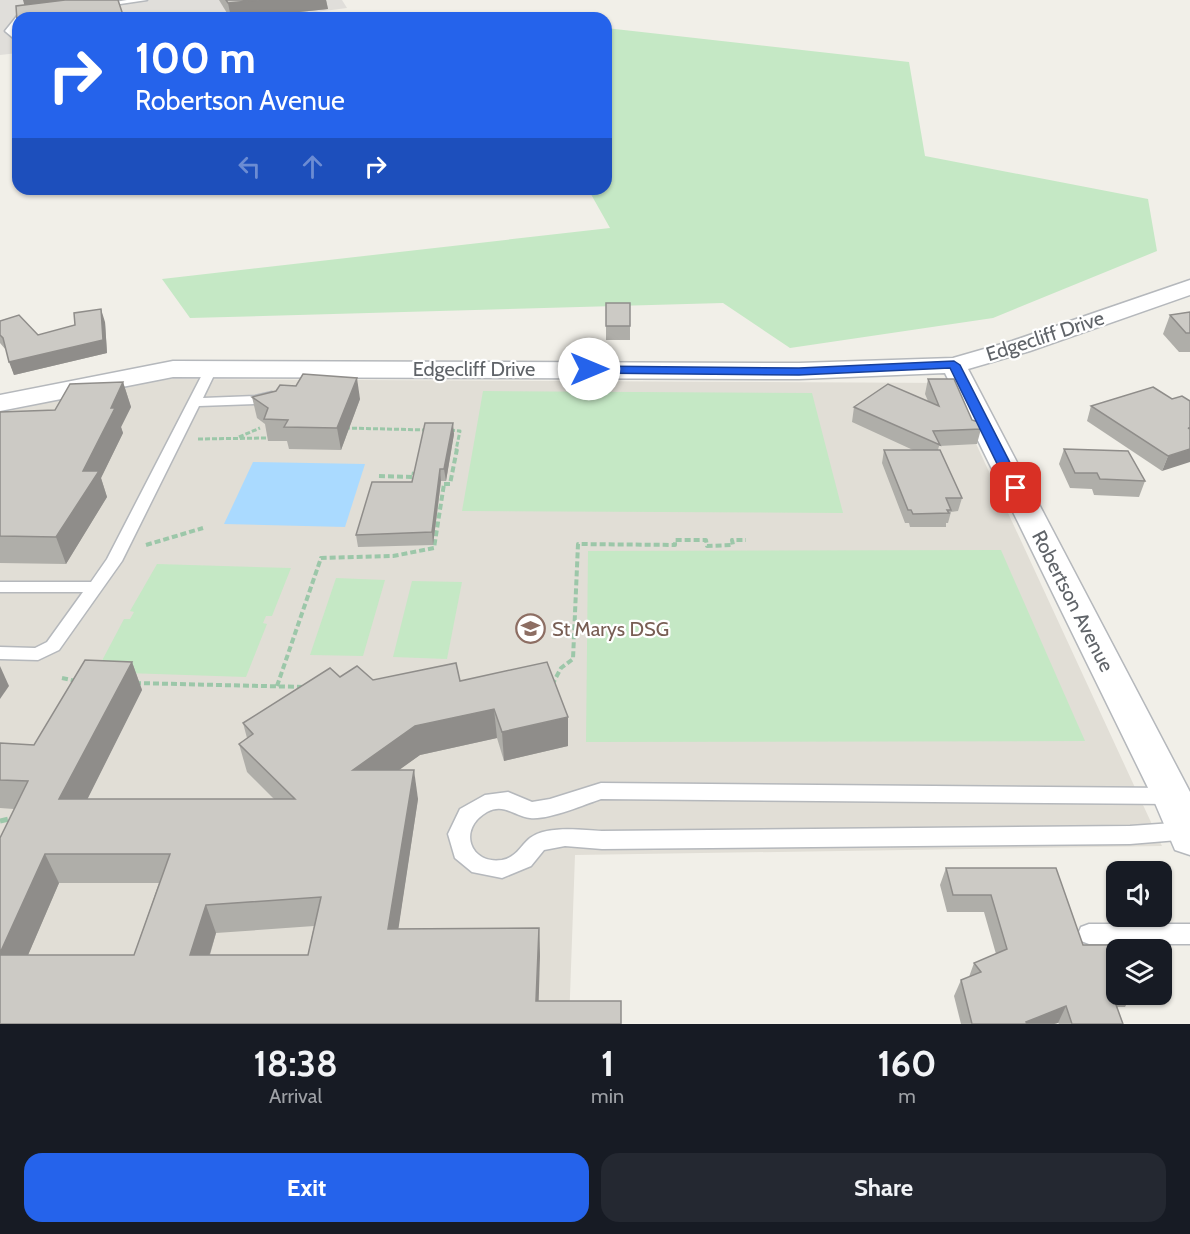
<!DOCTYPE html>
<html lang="en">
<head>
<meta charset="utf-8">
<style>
	:root { --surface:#171b24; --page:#242831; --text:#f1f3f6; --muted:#9ea1a6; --accent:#2563eb }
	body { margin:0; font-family:Cabin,sans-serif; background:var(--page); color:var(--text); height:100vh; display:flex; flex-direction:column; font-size:22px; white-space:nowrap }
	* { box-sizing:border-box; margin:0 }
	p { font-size:20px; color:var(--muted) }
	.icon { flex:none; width:33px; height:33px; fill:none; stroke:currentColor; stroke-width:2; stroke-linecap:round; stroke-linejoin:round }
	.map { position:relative; height:1024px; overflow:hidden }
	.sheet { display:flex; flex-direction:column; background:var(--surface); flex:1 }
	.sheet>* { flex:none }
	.banner { position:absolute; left:12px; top:12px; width:600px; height:183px; border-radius:18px; box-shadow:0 2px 4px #0004; background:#2563eb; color:#fff; overflow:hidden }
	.buttons { position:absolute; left:1106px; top:861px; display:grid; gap:12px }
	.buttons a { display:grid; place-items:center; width:66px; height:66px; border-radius:12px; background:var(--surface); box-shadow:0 2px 4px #0004; font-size:30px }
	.pin { position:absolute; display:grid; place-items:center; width:51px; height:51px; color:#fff; margin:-26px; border-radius:12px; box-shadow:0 3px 9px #0006 }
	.me { position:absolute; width:66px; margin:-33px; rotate:90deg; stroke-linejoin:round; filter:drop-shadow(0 0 4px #0008) }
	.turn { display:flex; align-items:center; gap:21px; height:126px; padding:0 24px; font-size:27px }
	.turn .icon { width:78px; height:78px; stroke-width:2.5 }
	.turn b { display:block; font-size:42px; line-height:51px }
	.lanes { display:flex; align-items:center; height:57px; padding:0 24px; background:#0003; justify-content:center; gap:30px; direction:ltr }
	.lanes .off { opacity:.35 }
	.eta { display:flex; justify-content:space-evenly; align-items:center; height:102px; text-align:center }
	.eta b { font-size:36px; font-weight:700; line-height:42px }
	.action { display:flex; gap:12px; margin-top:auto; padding:12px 24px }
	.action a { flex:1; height:69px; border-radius:18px; background:var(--accent); color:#fff; font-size:24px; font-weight:700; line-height:69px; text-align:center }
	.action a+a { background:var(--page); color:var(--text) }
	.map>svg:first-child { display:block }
	.industrial { fill:#e0deda }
	.education { fill:#e1ded6 }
	.green { fill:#c5e8c5 }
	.water { fill:#aadaff }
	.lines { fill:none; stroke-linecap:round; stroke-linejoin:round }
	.lane-casing { stroke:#b5b8bc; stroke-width:3 }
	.street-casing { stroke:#b5b8bc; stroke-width:3 }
	.path-far2 { stroke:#9cc7a9; stroke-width:3; stroke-dasharray:5 2; stroke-linecap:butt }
	.path-far1 { stroke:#9cc7a9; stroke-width:4; stroke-dasharray:6 3; stroke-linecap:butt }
	.path { stroke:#9cc7a9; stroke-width:5; stroke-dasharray:8 4.5; stroke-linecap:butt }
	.lane { fill:#fff; fill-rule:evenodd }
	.street { fill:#fff; fill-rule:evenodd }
	.wall { fill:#afaea9; fill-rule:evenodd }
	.shaded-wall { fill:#8f8d8a }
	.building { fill:#cccac5; stroke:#8f8d8a; stroke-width:1.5; fill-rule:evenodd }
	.route { fill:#2563eb; stroke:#184099; stroke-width:1.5 }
	.labels { text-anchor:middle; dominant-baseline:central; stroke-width:4.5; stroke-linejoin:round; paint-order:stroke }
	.street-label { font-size:20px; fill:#5f6368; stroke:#fff }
	.education-label { font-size:20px; fill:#785e54; stroke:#fff; text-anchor:start }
</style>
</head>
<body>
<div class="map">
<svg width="1190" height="1024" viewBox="0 0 1190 1024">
	<rect width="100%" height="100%" fill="#f1efe8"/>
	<path class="industrial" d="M0 0H342L347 8 269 18H18V53L0 55Z"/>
	<path class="education" d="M170 379 948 383 1162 846 575 855 569 1024H0V413L117 387Z"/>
	<g class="green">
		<path d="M606 28 909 62 925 156 1148 199 1157 251 993 318 790 348 723 303 190 318 162 279 610 228 588 189H606Z"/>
		<path d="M483 391 812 393 843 513 462 511Z"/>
		<path d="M1001 550 1085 741 586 742 588 551Z"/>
		<path d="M157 564 291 568 272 616H266L263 623 267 624 246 677 96 672 124 619H130L134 612 130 611Z"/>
		<path d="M336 578 385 580 363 656 310 655Z"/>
		<path d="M412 581 462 582 447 659 393 657Z"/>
	</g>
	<path class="water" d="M253 462 365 464 345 527 224 524Z"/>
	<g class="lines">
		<defs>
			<g id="lane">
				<path d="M127 0H147L100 7 97 5Z"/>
				<path d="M34 10 36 13 18 18V23L12 31 18 36V42L5 31 17 16Z"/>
				<path d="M211 365 217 369 203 398 255 396 272 392 279 396 277 399 255 404 199 406 122 561 59 650 38 660 0 659V647L35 648 47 642 83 592H0V582H91L107 559 205 369Z"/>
				<path d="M601 783 1172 788 1179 790 1182 796 1179 802 1172 804 601 799C583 805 549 820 530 818 514 816 504 803 487 812 457 829 470 865 502 860 517 857 520 846 530 838 546 825 583 830 602 831L1130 826 1187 822 1190 823V839L1130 844 602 849 565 846 544 850 531 866 502 878 472 872 455 858 448 834 460 809 485 795 508 792 532 802 550 799Z"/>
				<path d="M1089 924H1190V944H1089L1081 941 1078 934 1081 927Z"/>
			</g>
			<path id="street" d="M1190 280V295L1030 351 968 369 1190 792V855L1175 850 1152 796 945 373 799 379 173 377 0 411V395L173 361 799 363 953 358 1012 341Z"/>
		</defs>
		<use href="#lane" class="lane-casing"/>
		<use href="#street" class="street-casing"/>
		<g class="path-far2">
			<path d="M345 428 427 430"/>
			<path d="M450 430 460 431 456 450"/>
			<path d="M239 437 260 428"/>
			<path d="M198 439 266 438"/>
		</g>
		<g class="path-far1">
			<path d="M379 476 413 477 414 472"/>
			<path d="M444 484H450L457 449"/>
			<path d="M146 545 203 528"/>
			<path d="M62 678 76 681"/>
			<path d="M135 683 304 687"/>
			<path d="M552 685 561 668 573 659 578 544 675 545V540H706L707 546 733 545 732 540H746"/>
			<path d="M277 686 321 558 393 556 434 548 444 484"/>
		</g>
		<path class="path" d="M0 821 13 818"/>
		<use href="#lane" class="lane"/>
		<use href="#street" class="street"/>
	</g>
	<g class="wall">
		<path d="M219 0H326L328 9 241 18H230Z"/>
		<path d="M606 303 630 326V340H606Z"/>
		<path d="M1190 312V352H1179L1163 334 1170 315Z"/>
		<path d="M0 321 38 335 105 322 107 353 14 375 6 350 0 343Z"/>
		<path d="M928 379 981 429 977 444 939 446 938 450 962 498 958 511 951 512 948 523H946V527H910L909 523H905L882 463 884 450H913L852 422 854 407 928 401 925 394Z"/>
		<path d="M123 382 131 407 121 427 123 433 101 478 107 497 66 564 0 563V412L55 410Z"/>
		<path d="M252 397 360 399 341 450 289 449 287 441H268L265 424 257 418Z"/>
		<path d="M1190 401 1162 471 1087 421 1091 406Z"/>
		<path d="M454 434 446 481H441L433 545 358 547 356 535 412 482Z"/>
		<path d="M1064 449 1145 481 1139 497 1094 495 1092 489 1070 488 1059 464Z"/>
		<path d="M132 662 142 690 87 799H274L247 772 239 744 247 738 243 723 340 677 373 680 460 681 568 746 504 761 497 738 420 755 398 770 418 799 398 929 539 928 540 956 0 1024 14 809 0 808V743L34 745ZM59 883H159L134 955H28ZM314 926 308 955H210L216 933Z"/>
		<path d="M946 868 1083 945 1116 950V994H1132L1125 1007H1117L1123 1024H1059L1058 1023 1054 1024H961L954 996 961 980 969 977 974 963 996 954 984 912H947L940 885Z"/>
	</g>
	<g class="shaded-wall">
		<path d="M23 0H110L26 11Z"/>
		<path d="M259 0H326L328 9 241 18H231L228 3Z"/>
		<path d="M101 309 105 322 107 353 14 375 9 362 103 340Z"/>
		<path d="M357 378 360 399 341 450 337 428Z"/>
		<path d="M123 382 131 407 121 427 123 433 101 478 107 497 66 564 56 537 83 471 111 408Z"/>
		<path d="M453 423 454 434 446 481 444 469Z"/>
		<path d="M1190 449V462L1162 471 1168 456Z"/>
		<path d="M440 469 441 481 433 545 432 532Z"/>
		<path d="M132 662 142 690 73 828 59 799Z"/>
		<path d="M0 666 9 686 0 699Z"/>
		<path d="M494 709 497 738 420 755 359 799 353 770 415 726Z"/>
		<path d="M568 717V746L504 761 502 732Z"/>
		<path d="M414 770 418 799 394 958 388 929Z"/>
		<path d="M45 854 59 883 16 983 0 957V953Z"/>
		<path d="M206 905 216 933 201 983 190 955Z"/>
		<path d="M539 928 540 956 538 1024 536 1001Z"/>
		<path d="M1066 1006 1058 1023 1054 1024H1025L1026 1022Z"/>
	</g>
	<g class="building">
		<path d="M65 0H118L124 18H18V36L16 6Z"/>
		<path d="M226 0H259L228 3Z"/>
		<rect x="606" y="303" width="24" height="23"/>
		<path d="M101 309 103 340 9 362 3 338 0 335V321L19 315 38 335 75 325 74 313Z"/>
		<path d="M1190 312V333H1186L1170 315Z"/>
		<path d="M303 374 357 378 337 428 284 427 288 420 264 419 268 408 252 397 276 391 280 385 296 386Z"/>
		<path d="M928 379H954L972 420 978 422 981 429 933 431 940 445 854 407 888 384 939 406Z"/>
		<path d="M123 382 111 408H115L83 471H99L56 537 0 536V412L55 410 70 384Z"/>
		<path d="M1153 387 1172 399 1182 396 1190 401V428H1188L1190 429V449L1168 456 1091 406Z"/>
		<path d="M425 423H453L444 469H440L432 532 356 535 372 482H412Z"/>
		<path d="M1064 449 1128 451 1145 481 1100 479 1097 473H1075Z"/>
		<path d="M884 450H940L962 498H946L951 510H947L949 513 913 514 911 510H908Z"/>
		<path d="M85 660 132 662 59 799H295L239 744 253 734 243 723 330 668 340 677 357 666 373 680 456 663 460 681 547 662 568 717 502 732 494 709 415 726 353 770H414L388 929 539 928 536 1001H621V1024H0V955H134L170 854H45L0 953V838L28 781 0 780V743L34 745ZM321 897 308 955H190L206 905Z"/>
		<path d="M946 868H1056L1083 945H1116L1118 950H1116V991H1111L1123 1024H1072L1066 1006 1026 1022 1027 1024H972L961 980 981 972 974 963 1007 949 991 895H953Z"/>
	</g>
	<path class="route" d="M954 361 960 365 1023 488 1021 491H1011L1009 488 950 368 799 375 589 373 583 369 589 366 799 368Z"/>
	<defs>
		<symbol id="school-ring" viewBox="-11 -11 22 22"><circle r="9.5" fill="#fff" stroke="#8d6e63" stroke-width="1.5"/><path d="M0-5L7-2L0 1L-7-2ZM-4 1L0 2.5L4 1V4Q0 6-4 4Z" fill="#8d6e63"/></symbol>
	</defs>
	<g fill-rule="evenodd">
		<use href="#school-ring" x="514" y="612" width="33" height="33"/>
	</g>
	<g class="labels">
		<g class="street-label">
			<text transform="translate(1045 336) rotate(-18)">Edgecliff Drive</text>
			<text x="474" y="369">Edgecliff Drive</text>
			<text transform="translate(1073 601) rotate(63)">Robertson Avenue</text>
		</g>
		<g class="education-label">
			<text x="552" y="629">St Marys DSG</text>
		</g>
	</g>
</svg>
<div class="buttons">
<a><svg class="icon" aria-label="sound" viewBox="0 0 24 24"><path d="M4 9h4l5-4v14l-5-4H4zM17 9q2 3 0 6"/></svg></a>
<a><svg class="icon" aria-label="layers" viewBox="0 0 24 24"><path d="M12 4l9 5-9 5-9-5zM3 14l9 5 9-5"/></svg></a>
</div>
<div class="pin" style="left:1016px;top:488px;background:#d93025"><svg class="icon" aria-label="arrive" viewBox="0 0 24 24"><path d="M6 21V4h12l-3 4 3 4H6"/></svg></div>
<svg class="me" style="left:589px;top:369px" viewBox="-20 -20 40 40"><circle r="19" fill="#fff"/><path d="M0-13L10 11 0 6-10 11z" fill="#2563eb"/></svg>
<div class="banner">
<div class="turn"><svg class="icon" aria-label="right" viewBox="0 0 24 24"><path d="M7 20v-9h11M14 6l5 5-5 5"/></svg><div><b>100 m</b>Robertson Avenue</div></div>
<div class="lanes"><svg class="icon off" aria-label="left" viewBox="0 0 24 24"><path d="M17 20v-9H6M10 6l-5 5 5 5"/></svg><svg class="icon off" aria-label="ahead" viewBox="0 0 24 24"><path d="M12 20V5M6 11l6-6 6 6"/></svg><svg class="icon" aria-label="right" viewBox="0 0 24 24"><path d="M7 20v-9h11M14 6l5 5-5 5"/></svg></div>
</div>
</div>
<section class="sheet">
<div class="eta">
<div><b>18:38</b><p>Arrival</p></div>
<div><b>1</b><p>min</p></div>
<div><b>160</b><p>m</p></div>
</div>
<div class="action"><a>Exit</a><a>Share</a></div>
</section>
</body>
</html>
